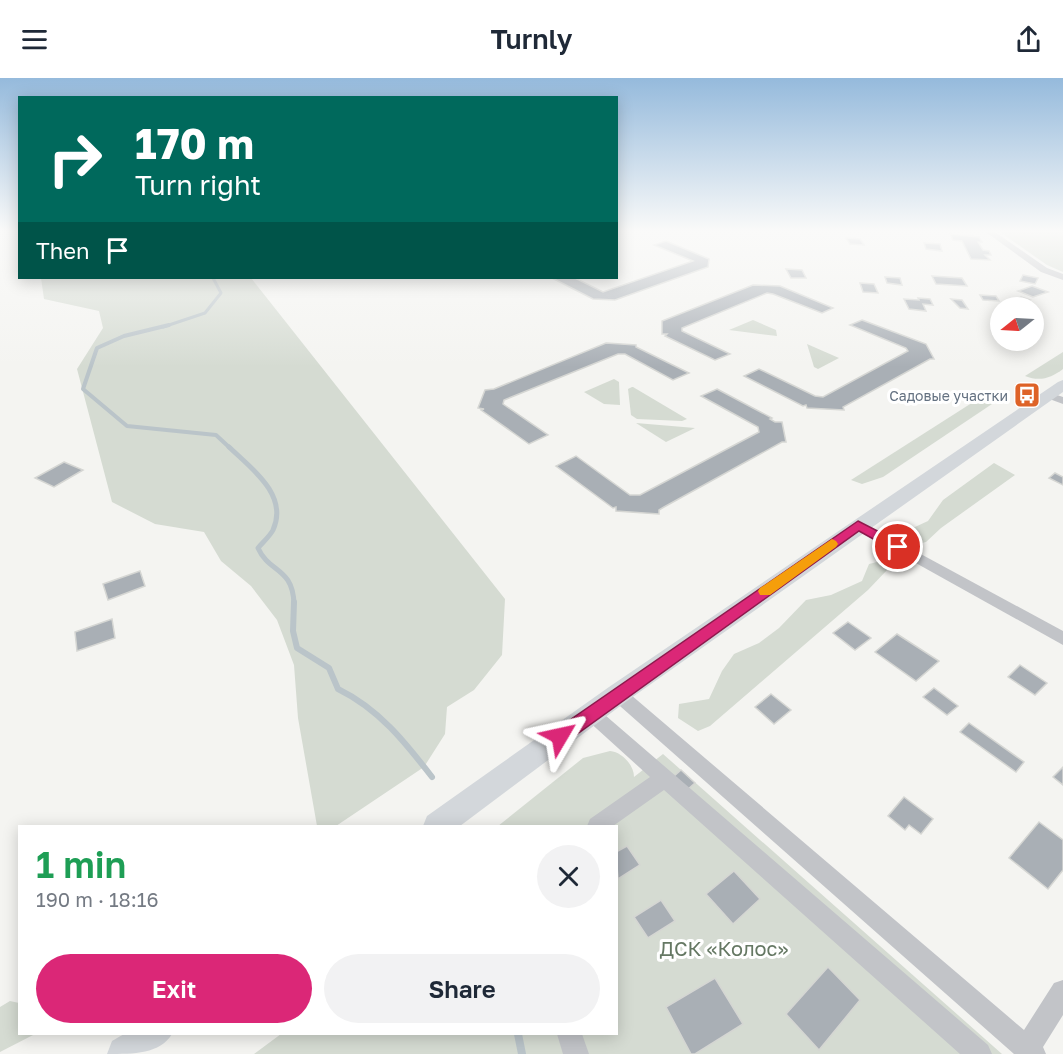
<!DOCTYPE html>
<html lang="en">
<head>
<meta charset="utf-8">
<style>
	:root { --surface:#fff; --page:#f2f2f3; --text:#1f2937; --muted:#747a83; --accent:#db2777 }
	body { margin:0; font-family:"Golos Text",sans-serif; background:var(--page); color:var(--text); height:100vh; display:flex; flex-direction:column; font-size:22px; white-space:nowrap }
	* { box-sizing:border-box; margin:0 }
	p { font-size:20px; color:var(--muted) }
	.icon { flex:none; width:33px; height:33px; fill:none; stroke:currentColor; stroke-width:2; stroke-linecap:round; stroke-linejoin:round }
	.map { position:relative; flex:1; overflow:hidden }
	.drawer { position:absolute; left:18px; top:747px; width:600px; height:210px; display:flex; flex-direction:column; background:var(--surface); border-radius:0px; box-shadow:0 3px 15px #0003 }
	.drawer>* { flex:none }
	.guide { position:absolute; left:18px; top:18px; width:600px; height:183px; border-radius:0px; box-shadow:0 3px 15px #0003; background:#00695c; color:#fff; overflow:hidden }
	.needle { width:39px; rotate:252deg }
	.controls { position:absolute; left:990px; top:219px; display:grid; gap:12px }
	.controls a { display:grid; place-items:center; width:54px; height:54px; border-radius:50%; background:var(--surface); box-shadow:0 3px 15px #0003; font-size:30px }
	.pin { position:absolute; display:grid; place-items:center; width:51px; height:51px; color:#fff; margin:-26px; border:3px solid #fff; border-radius:50%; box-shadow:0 2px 6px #0007 }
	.me { position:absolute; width:66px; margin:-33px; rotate:54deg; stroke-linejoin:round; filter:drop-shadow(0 0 4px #0008) }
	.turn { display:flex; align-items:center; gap:21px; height:126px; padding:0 18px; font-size:27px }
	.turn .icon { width:78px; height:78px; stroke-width:2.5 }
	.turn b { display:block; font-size:42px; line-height:51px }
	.then { display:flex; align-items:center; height:57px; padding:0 18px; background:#0003; gap:12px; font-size:22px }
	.round { display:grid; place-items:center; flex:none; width:63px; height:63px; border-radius:32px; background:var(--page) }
	.summary { display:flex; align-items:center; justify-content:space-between; height:102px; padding:0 18px }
	h1 { font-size:36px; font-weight:600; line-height:45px; color:#1e9e55 }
	.button { display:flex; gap:12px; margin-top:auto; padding:12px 18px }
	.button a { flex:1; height:69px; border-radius:36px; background:var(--accent); color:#fff; font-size:24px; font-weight:600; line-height:69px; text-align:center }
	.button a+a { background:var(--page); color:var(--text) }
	header { display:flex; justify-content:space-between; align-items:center; height:78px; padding:0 18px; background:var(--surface); font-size:27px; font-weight:600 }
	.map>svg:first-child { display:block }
	.green { fill:#d5dbd2 }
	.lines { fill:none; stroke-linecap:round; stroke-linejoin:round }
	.stream-far4 { stroke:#bac4c9; stroke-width:3 }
	.stream-far3 { stroke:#bac4c9; stroke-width:4 }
	.stream-far2 { stroke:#bac4c9; stroke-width:5 }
	.stream-far1 { stroke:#bac4c9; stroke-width:6 }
	.stream { stroke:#bac4c9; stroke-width:8 }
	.building { fill:#a9afb5; stroke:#d5d6d3; stroke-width:1.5 }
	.minor { fill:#c2c4c8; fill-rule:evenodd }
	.secondary { fill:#d3d7db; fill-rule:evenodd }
	.route { fill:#db2777; stroke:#8e194d; stroke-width:1.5 }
	.slow { fill:#f59e0b }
	.labels { text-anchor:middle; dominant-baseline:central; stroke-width:6; stroke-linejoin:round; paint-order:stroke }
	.far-poi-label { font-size:14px; fill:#647181; stroke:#fff; text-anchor:end }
	.near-park-label { font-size:20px; fill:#657863; stroke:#fff }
</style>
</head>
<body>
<header><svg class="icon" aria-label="menu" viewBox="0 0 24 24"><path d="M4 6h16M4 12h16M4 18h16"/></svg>Turnly<svg class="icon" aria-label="share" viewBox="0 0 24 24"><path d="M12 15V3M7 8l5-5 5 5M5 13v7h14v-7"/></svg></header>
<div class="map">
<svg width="1063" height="976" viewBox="0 0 1063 976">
	<rect width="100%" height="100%" fill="#f4f4f1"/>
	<g class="green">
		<path d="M997 152H1063V194L1047 187Z"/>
		<path d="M41 200H251L505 521 502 577 474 612 447 629 445 656 424 689 336 748H317L298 640 294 587 277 542 251 508 221 483 204 454 155 446 112 424 77 291 103 250 99 233 44 221Z"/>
		<path d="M753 242 776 252 777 258 729 252Z"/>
		<path d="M807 266 839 280 818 291 814 289Z"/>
		<path d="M1063 274V291C1051 300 1040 304 1025 298Z"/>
		<path d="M614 301 619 304 620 327 604 326 584 314Z"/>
		<path d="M632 309H633L687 341 682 343 637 341 631 337 628 311Z"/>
		<path d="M978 321 992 326 883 399 862 406 851 402Z"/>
		<path d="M636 345 695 350 666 364Z"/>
		<path d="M994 385 1015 397 941 450 926 464 918 466 909 461 904 454 928 443 943 422Z"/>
		<path d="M881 483 888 491 868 512 710 648 698 653 678 640 679 626 709 621 722 593 734 576 759 565 779 550 806 522 831 517 862 503 869 486Z"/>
		<path d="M610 673C622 674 634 687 634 699L663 676 1002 976H254L281 956H616V748H498L583 680Z"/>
		<path d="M10 923 19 925 20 956H35L0 974V929Z"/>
	</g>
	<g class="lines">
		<path class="stream-far4" d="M163 249 205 235 221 215 213 200"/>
		<path class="stream-far3" d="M169 247 124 258 97 270 83 311 127 348 216 357 230 370"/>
		<path class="stream-far2" d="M229 369C251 390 289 417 273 452 270 458 263 464 258 470 269 495 293 489 294 526"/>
		<path class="stream-far1" d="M294 524 293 553 297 570 329 590 338 611C379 631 405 664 432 699"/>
		<path class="stream" d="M518 956 522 976"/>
	</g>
	<g class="building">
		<path d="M950 156 979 159 982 164H978L983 172 989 173 991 177H985L990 182 971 181 962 163 953 162Z"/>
		<path d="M846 160 860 161 864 167 850 166Z"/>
		<path d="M666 163 709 181 708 189 615 222 593 221 552 200H575L603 214 693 183 654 167Z"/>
		<path d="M924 165 940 166 942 173 926 171Z"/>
		<path d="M786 191 802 192 806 200H791Z"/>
		<path d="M1023 197 1038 200 1035 206 1020 203Z"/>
		<path d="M932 198 962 200 967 208 936 206Z"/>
		<path d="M885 199 900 200 902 207 887 205Z"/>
		<path d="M860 205 874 206 878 215 863 214Z"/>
		<path d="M753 207 780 208 833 230 822 235 773 216 767 215 682 250V253L730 276 715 282 665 258 667 256H662V243Z"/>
		<path d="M1032 208 1048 214 1033 219 1018 213Z"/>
		<path d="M980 217 996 218 999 223 983 222Z"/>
		<path d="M1021 219 1030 222 1020 227 1010 224Z"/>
		<path d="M918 220 930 221 933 227 923 226 926 233 909 231 904 221 919 222Z"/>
		<path d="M951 221 962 222 968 231 960 230Z"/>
		<path d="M862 242 926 266 934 281H930L843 329 844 332 807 330 806 327 803 328 744 298 759 291 815 318 823 319 908 273 906 270 850 247Z"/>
		<path d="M606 265 636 267V269L689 295 673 302 625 276H618L504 322 503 326 548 357 529 366 481 332 484 331 478 330 485 312 494 311Z"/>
		<path d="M717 311 772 340 770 341 775 344H782L786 364H782L664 429 659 432V436L616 433V429L613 430 556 388 576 378 630 417H640L759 354 758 349 701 318Z"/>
		<path d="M64 384 83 392 54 409 35 400Z"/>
		<path d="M1055 395 1063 399V407L1049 400Z"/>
		<path d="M140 493 145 508 108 522 103 506Z"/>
		<path d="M112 541 115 560 77 573 75 554Z"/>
		<path d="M848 544 871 560 855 572 833 555Z"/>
		<path d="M897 556 939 583 916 603 875 574Z"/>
		<path d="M1020 587 1047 605 1035 617 1008 599Z"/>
		<path d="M934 610 958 628 947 637 923 619Z"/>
		<path d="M771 616 791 632 774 646 755 629Z"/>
		<path d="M969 645 1024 684 1016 694 960 654Z"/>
		<path d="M1063 689V707L1053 699Z"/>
		<path d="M681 692 695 705 687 712 673 699Z"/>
		<path d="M904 719 933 741 921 756 909 747 905 752 888 738Z"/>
		<path d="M1039 744 1063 762V792L1048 811 1009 780Z"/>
		<path d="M627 768 640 787 618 801 616 774Z"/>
		<path d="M734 793 760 821 733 846 706 816Z"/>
		<path d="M661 822 675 843 648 860 634 839Z"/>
		<path d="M828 889 860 922 819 972 786 936Z"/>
		<path d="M715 900 743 946 695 976H691L666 929Z"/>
	</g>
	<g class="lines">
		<g class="minor">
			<path d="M983 152H992L1047 190 1063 196V202L1041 194Z"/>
			<path d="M1048 314 1063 319V326L1044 319 1042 317Z"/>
			<path d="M858 442 1063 553V567L853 450 851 447Z"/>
			<path d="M618 609 624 611 1024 952 1054 905 1063 902V937L1043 969 1046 976H1014L612 621 609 616 612 611Z"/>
			<path d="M592 628 598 631 988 967 992 976H960L664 712 613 748H587L590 741 650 699 586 641 583 636 586 631Z"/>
			<path d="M557 956H582L589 976H563Z"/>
		</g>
		<g class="secondary">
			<path d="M1063 302V314L627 623 460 748H423L427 738 609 609 1058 304Z"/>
			<path d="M124 956H172C160 976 134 976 107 976L112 963Z"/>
		</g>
	</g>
	<linearGradient id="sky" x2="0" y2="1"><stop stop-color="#95badc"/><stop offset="0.53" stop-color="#fafaf9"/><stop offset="1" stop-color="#fafaf9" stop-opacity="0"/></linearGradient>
	<rect width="1063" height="289" fill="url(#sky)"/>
	<path class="route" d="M858 443 903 466 905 469 903 472H893L859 453 566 664 560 666 554 664 552 658 554 653Z"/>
	<path class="slow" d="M832 461 836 463 838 466 836 469 770 517H760L758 513 760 510Z"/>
	<defs>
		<symbol id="bus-square" viewBox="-11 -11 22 22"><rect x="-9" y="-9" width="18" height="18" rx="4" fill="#de6227" stroke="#fff"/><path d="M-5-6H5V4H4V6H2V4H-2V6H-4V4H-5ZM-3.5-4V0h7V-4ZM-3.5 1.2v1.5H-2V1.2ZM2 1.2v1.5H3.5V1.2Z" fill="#fff"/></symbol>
	</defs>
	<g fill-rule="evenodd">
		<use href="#bus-square" x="1012" y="302" width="30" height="30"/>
	</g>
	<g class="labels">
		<g class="far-poi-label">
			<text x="1008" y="317">Садовые участки</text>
		</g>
		<g class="near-park-label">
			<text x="724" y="870">ДСК «Колос»</text>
		</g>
	</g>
</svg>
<div class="controls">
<a><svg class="needle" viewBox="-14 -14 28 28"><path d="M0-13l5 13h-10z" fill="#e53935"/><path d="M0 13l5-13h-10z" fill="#747a83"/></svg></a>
</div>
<div class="pin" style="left:898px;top:469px;background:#d93025"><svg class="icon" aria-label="arrive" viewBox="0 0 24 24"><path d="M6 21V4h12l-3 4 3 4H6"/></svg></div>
<svg class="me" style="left:560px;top:658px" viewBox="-20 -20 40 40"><path d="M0-17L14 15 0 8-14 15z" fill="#db2777" stroke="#fff" stroke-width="4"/></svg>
<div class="guide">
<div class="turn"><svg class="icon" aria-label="right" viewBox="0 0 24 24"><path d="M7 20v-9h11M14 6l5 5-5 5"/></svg><div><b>170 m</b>Turn right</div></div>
<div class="then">Then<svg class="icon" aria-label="arrive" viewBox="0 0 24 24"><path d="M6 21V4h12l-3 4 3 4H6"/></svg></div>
</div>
<section class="drawer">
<div class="summary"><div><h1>1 min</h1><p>190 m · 18:16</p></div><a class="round"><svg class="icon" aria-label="close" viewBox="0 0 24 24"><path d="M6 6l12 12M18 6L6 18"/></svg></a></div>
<div class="button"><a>Exit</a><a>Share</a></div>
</section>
</div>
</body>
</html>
